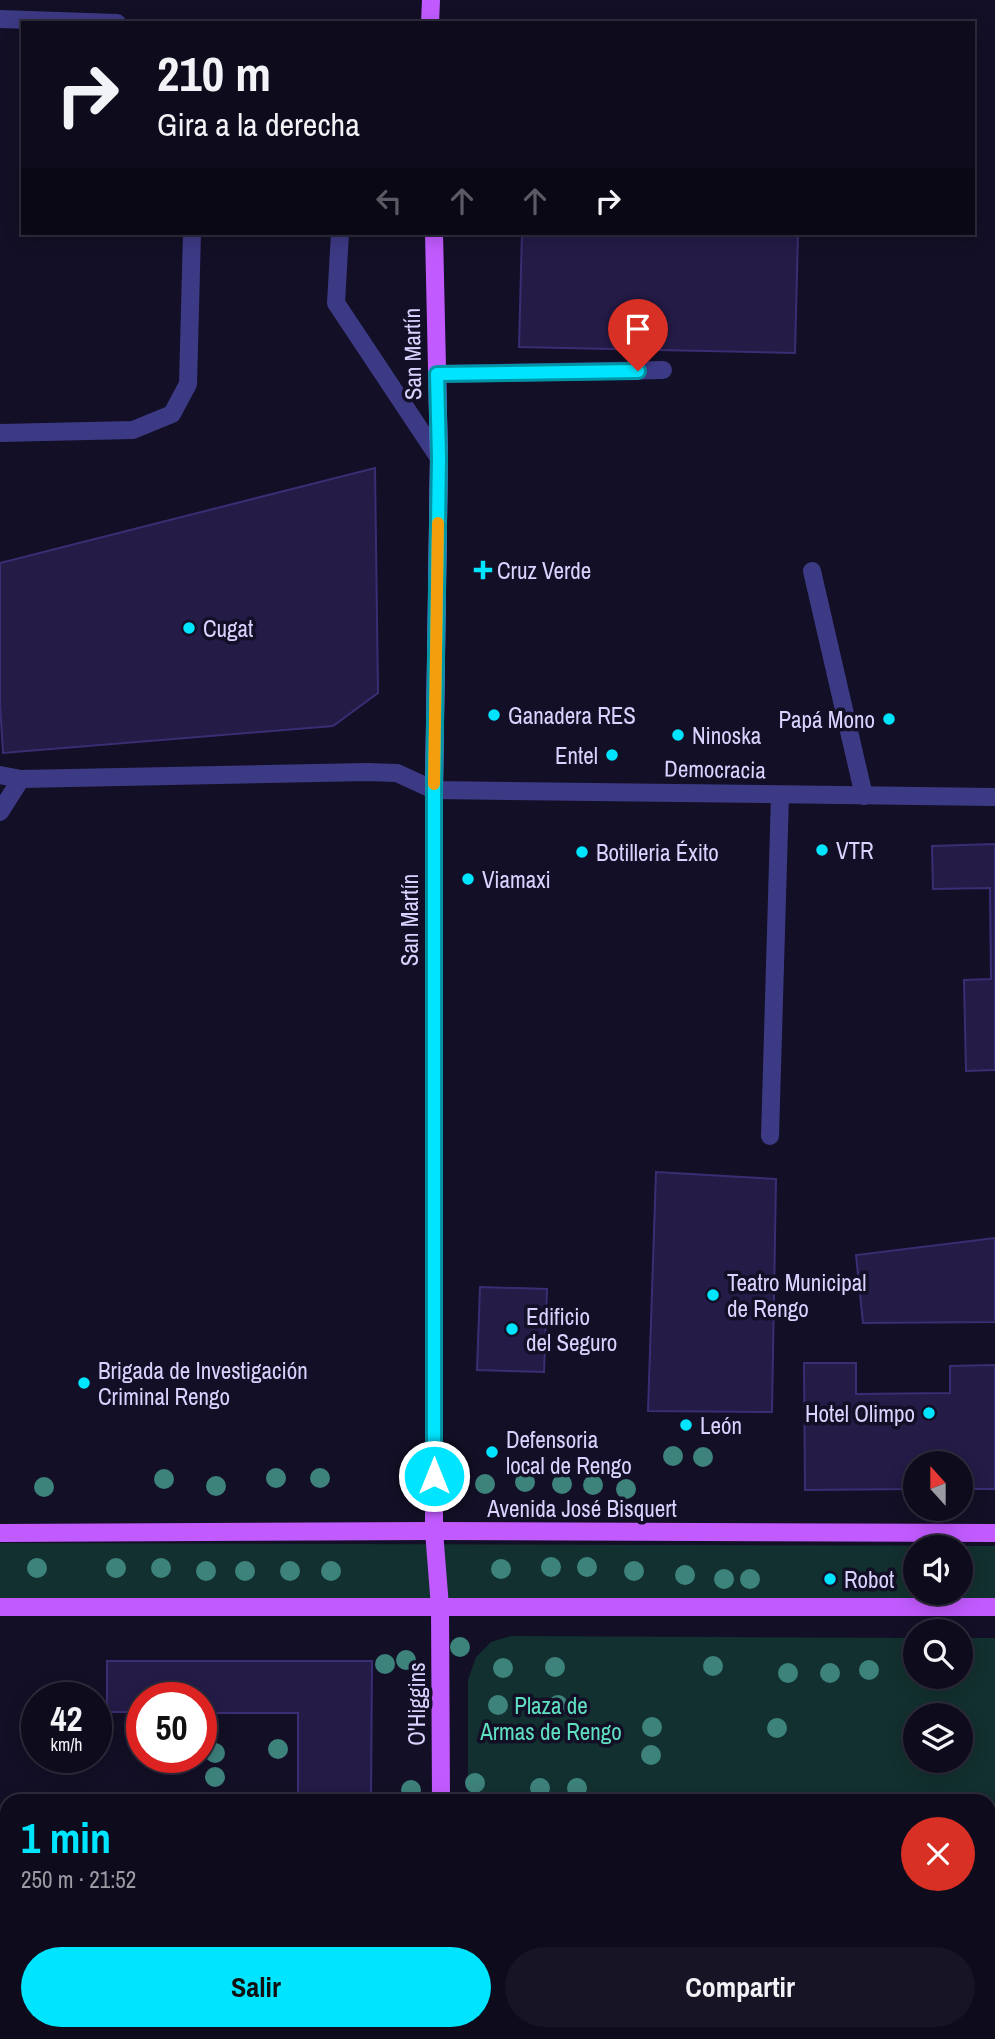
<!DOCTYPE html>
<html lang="es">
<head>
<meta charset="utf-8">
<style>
	:root { --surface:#0e0b1c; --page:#171425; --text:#f1f3f6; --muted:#9b9ba3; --line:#2e2b3b; --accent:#00e5ff }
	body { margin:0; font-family:"Archivo Narrow",sans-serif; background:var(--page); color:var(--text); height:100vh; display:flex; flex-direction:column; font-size:26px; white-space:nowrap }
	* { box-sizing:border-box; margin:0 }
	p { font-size:23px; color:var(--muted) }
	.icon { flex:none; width:38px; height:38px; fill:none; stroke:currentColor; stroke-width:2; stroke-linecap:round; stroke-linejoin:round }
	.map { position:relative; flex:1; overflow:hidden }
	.details { position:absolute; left:0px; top:1794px; width:996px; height:247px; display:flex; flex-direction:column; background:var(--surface); border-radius:21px 21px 0 0; box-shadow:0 4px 18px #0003,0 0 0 2px var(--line) }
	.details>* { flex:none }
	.hud { position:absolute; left:21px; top:21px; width:954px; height:214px; border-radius:0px; box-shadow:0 4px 18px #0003,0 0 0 2px var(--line); background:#0e0b1c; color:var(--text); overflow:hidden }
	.needle { width:46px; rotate:339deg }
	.fabs { position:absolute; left:903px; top:1451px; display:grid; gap:14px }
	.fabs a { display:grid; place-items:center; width:70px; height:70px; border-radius:50%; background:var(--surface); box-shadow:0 4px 18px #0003,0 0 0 2px var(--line); font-size:35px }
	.speed { position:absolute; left:21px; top:1682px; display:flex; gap:14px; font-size:35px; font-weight:700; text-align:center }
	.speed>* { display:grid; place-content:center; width:91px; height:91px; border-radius:50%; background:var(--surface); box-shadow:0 4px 18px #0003,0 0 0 2px var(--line); line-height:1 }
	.speed small { font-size:18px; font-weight:400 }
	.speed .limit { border:10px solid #d22; background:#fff; color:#111 }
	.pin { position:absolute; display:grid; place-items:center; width:60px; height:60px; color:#fff; margin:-72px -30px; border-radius:50% 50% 50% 0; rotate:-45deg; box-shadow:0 0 7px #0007 }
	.pin .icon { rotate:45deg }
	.me { position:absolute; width:77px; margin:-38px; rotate:0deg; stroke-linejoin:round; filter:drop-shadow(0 0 5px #0008) }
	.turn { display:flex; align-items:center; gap:24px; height:147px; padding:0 21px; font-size:32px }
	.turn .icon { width:91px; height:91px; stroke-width:2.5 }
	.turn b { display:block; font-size:49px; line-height:60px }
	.lanes { display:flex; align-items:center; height:66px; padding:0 21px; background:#0003; justify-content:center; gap:35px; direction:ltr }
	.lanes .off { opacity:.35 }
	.round { display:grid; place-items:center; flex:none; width:74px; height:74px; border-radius:37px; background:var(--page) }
	.head { display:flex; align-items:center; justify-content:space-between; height:119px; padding:0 21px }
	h1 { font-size:42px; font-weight:700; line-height:52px; color:var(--accent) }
	.cta { display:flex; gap:14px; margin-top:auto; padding:14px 21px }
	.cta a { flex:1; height:80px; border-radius:42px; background:var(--accent); color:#111; font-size:28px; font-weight:700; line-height:80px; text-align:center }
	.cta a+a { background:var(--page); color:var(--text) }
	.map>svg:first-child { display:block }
	.green { fill:#12302f; fill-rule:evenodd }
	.building { fill:#241b47; stroke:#3b2d73; stroke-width:2 }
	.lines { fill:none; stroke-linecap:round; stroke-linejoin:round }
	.minor { stroke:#3d3a85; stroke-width:18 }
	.major { stroke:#c25bff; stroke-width:18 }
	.tree { fill:#3d827b }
	.route-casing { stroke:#0095a6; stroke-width:18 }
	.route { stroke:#00e5ff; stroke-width:12 }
	.slow { stroke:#f59e0b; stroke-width:12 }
	.poi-dot { fill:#00e5ff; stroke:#130f26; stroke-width:2.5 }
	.labels { text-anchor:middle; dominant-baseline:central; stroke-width:7; stroke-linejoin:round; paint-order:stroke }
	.street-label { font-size:23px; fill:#d9d4ff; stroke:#130f26 }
	.poi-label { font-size:23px; fill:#d9d4ff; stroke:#130f26; text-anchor:start }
	.park-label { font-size:23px; fill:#5fe0c0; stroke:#130f26 }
</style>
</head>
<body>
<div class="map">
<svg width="995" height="2039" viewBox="0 0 995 2039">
	<rect width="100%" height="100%" fill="#130f26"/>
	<g class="green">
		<path d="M0 1543 995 1546V1599L0 1598ZM915 1547H961V1592H915Z"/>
		<path d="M511 1636 915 1638V1676H961V1638H995V1992H989V1801H468V1680L476 1657 491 1642ZM915 1715H961V1760H915Z"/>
	</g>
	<g class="building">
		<path d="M522 233H798L795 353 519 347Z"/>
		<path d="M375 468 378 693 333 726 3 753 0 704V563Z"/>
		<path d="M995 844V1070L966 1071 964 980 991 979 990 888 933 889 932 846Z"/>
		<path d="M656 1172 776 1179 772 1412 648 1411Z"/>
		<path d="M995 1238V1322L863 1323 856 1255Z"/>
		<path d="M480 1287 547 1289 544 1372 477 1370Z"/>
		<path d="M804 1363H856V1394L950 1393V1366L995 1365V1489H961V1463H915V1489L805 1490Z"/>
		<path d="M107 1661H372L371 1796H352V1801H298V1713H201V1698H142V1712H107Z"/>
	</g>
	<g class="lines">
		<g class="minor">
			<path d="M0 19 117 23"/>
			<path d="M340 233 336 303 439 458"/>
			<path d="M437 374 663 370"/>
			<path d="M0 433 133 430 172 414 188 384 192 233"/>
			<path d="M812 571 864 796"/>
			<path d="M0 775 21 779 367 772 397 773 434 790 995 797"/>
			<path d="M0 812 21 779"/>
			<path d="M770 1136 780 795"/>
			<path d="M0 2038 219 2034"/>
		</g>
		<g class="major">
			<path d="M430 23 431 0"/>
			<path d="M434 233 439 458 434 790V1531L440 1607 441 1801"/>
			<path d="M0 1533 434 1531 995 1533"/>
			<path d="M0 1607H995"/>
			<path d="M989 2006H995"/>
			<path d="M441 2034V2039"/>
		</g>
	</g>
	<g class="tree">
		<circle cx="673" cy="1456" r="10"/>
		<circle cx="703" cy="1457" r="10"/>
		<circle cx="276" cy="1478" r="10"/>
		<circle cx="320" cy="1478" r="10"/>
		<circle cx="164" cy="1479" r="10"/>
		<circle cx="525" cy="1482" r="10"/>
		<circle cx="485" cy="1484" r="10"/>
		<circle cx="562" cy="1484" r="10"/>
		<circle cx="593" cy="1485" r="10"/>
		<circle cx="216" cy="1486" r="10"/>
		<circle cx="44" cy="1487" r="10"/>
		<circle cx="626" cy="1489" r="10"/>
		<circle cx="551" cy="1567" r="10"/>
		<circle cx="587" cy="1567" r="10"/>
		<circle cx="37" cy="1568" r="10"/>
		<circle cx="116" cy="1568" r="10"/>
		<circle cx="161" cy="1568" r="10"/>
		<circle cx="501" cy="1569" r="10"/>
		<circle cx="206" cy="1571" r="10"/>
		<circle cx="245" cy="1571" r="10"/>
		<circle cx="290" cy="1571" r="10"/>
		<circle cx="331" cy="1571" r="10"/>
		<circle cx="634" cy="1571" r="10"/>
		<circle cx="685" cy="1575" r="10"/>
		<circle cx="724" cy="1579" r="10"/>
		<circle cx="750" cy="1579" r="10"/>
		<circle cx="460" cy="1647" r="10"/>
		<circle cx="406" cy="1660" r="10"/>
		<circle cx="385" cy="1664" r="10"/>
		<circle cx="713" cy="1666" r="10"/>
		<circle cx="555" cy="1667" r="10"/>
		<circle cx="503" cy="1668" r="10"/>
		<circle cx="869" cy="1670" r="10"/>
		<circle cx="788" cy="1673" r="10"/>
		<circle cx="830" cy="1673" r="10"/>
		<circle cx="498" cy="1705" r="10"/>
		<circle cx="558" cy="1705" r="10"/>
		<circle cx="652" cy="1727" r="10"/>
		<circle cx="777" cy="1728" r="10"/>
		<circle cx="278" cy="1749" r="10"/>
		<circle cx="215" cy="1753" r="10"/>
		<circle cx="651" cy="1755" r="10"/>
		<circle cx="215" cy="1777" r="10"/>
		<circle cx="475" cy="1783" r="10"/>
		<circle cx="540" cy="1788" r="10"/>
		<circle cx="577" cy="1788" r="10"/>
		<circle cx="411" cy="1790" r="10"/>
	</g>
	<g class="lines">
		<defs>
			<path id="route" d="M434 1476V790L439 458 437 374 638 371"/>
		</defs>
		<use href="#route" class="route-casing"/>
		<use href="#route" class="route"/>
		<path class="slow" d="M434 784 438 523"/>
	</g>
	<g class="poi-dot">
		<path d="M479.5 559.5h7v7h7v7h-7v7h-7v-7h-7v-7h7z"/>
		<circle cx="189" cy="628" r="7"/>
		<circle cx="494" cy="715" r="7"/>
		<circle cx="889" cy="719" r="7"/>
		<circle cx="678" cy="735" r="7"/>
		<circle cx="612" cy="755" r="7"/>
		<circle cx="822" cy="850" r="7"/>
		<circle cx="582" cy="852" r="7"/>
		<circle cx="468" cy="879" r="7"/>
		<circle cx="713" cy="1295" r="7"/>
		<circle cx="512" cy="1329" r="7"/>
		<circle cx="84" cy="1383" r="7"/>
		<circle cx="929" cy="1413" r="7"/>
		<circle cx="686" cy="1425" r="7"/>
		<circle cx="492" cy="1452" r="7"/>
		<circle cx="830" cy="1579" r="7"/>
	</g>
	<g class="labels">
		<g class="street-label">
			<text transform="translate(412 354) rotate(-91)">San Martín</text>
			<text transform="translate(715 769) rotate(1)">Democracia</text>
			<text transform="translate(409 920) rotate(-90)">San Martín</text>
			<text x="582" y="1508">Avenida José Bisquert</text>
			<text transform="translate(416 1704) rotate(-90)">O'Higgins</text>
		</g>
		<g class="poi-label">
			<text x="497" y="570">Cruz Verde</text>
			<text x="203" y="628">Cugat</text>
			<text x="508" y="715">Ganadera RES</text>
			<text x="875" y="719" text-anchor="end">Papá Mono</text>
			<text x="692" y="735">Ninoska</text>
			<text x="598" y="755" text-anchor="end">Entel</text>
			<text x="836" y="850">VTR</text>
			<text x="596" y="852">Botilleria Éxito</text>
			<text x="482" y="879">Viamaxi</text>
			<text x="727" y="1282">Teatro Municipal<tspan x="727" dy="26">de Rengo</tspan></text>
			<text x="526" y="1316">Edificio<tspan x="526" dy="26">del Seguro</tspan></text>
			<text x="98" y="1370">Brigada de Investigación<tspan x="98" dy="26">Criminal Rengo</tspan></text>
			<text x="915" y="1413" text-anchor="end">Hotel Olimpo</text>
			<text x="700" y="1425">León</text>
			<text x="506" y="1439">Defensoria<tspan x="506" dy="26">local de Rengo</tspan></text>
			<text x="844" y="1579">Robot</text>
		</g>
		<g class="park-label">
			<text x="551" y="1705">Plaza de<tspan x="551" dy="26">Armas de Rengo</tspan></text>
		</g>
	</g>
</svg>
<div class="fabs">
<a><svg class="needle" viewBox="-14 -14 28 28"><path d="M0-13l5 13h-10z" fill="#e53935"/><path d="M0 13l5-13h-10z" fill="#9b9ba3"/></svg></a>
<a><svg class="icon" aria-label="sound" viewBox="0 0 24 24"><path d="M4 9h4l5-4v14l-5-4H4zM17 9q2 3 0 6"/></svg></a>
<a><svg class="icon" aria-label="search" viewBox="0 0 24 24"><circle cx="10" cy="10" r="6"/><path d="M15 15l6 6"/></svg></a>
<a><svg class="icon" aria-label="layers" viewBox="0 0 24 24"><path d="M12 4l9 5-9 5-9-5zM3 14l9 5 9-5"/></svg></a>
</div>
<div class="speed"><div>42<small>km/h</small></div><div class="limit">50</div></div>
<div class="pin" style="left:638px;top:371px;background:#d93025"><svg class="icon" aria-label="arrive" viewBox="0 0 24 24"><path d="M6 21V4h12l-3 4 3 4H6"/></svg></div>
<svg class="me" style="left:434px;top:1476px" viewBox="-20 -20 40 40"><circle r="17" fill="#00e5ff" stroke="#fff" stroke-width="3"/><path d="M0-11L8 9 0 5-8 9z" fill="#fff"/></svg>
<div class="hud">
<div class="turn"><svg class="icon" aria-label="right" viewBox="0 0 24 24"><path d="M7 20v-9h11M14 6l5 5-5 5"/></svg><div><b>210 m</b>Gira a la derecha</div></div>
<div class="lanes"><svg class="icon off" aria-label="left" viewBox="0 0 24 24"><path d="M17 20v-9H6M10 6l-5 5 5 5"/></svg><svg class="icon off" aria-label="ahead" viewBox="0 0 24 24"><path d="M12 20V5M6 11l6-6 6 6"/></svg><svg class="icon off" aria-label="ahead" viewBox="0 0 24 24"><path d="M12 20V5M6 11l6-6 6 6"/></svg><svg class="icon" aria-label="right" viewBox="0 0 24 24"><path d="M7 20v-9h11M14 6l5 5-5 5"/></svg></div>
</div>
<section class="details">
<div class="head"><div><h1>1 min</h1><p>250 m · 21:52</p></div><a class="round" style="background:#d93025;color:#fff"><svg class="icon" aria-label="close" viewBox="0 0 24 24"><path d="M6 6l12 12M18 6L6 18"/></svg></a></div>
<div class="cta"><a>Salir</a><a>Compartir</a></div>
</section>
</div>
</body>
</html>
